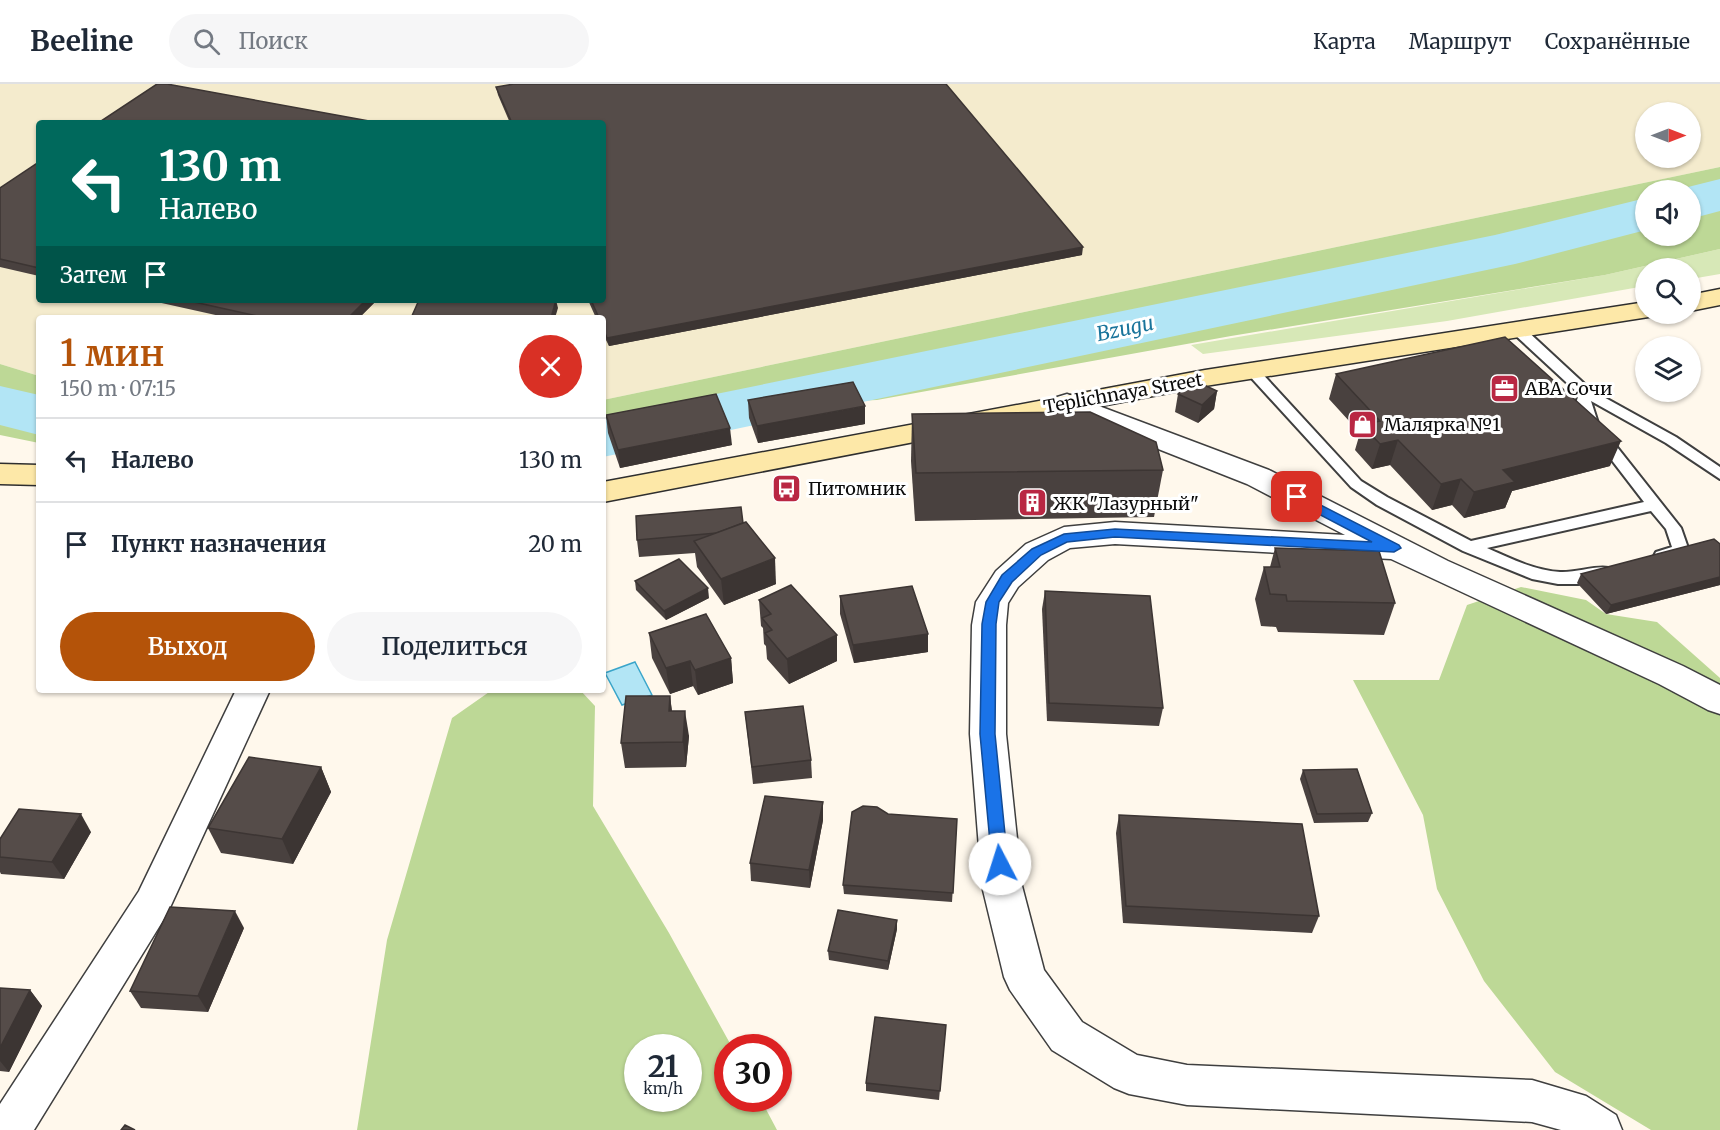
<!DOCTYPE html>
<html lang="ru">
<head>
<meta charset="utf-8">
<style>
	:root { --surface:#fff; --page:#f6f6f7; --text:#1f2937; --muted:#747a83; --line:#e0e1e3; --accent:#b45309 }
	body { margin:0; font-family:Merriweather,serif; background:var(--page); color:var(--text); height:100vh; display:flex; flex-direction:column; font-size:22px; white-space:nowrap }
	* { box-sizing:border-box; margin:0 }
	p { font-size:20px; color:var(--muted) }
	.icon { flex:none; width:33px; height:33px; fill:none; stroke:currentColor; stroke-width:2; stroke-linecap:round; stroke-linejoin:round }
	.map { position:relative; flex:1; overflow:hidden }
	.details { position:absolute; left:36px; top:231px; width:570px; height:378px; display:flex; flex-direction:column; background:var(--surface); border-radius:6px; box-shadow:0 2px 4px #0004 }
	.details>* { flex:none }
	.hud { position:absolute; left:36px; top:36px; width:570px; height:183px; border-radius:6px; box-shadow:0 2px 4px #0004; background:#00695c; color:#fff; overflow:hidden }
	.needle { width:39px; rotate:90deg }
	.fabs { position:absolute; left:1635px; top:18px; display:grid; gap:12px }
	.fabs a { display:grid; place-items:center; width:66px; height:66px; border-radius:50%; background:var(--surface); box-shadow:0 2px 4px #0004; font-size:30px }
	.speed { position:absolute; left:624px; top:950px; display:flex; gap:12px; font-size:30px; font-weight:700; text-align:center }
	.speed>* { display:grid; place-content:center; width:78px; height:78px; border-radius:50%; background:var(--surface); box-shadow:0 2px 4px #0004; line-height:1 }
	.speed small { font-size:15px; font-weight:400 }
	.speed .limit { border:9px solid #d22; background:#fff; color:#111 }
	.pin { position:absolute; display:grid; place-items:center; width:51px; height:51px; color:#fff; margin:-26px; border-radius:12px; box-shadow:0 3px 9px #0006 }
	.me { position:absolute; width:66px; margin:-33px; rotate:355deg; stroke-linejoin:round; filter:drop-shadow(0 0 4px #0008) }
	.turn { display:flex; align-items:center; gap:21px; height:126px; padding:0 24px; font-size:27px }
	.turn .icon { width:78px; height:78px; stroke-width:2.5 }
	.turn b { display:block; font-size:42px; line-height:51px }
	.then { display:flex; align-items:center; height:57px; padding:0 24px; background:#0003; gap:12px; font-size:22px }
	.round { display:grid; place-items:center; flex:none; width:63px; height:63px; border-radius:32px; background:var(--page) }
	.head { display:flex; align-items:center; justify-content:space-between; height:102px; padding:0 24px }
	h1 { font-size:36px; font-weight:600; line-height:45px; color:var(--accent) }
	.action { display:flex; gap:12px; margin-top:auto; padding:12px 24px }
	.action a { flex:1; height:69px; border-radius:36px; background:var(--accent); color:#fff; font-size:24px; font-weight:600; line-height:69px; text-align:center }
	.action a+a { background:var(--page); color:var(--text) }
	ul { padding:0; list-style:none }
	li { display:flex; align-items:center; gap:18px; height:84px; padding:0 24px; border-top:2px solid var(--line) }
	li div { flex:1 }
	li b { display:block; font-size:22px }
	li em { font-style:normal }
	header { display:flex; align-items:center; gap:36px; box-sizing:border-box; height:84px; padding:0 30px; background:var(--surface); border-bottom:2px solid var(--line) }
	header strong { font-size:28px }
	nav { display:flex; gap:33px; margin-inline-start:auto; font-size:21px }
	.search { width:420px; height:54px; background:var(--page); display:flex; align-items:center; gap:15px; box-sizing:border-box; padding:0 21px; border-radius:33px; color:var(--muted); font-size:22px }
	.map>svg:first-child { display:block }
	.farmland { fill:#f4ebcd; fill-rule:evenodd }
	.green { fill:#d7e8b7 }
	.forest { fill:#bdd896; fill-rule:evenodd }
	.water { fill:#b2e5f5; stroke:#3aa5ca; stroke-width:1.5 }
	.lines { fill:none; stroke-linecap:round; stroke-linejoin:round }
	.river { fill:#b2e5f5; fill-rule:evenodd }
	.lane-casing { stroke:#3f3f3f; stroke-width:4 }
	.street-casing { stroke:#3f3f3f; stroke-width:3 }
	.secondary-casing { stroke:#2e2e2e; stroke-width:3 }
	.lane { fill:#fff; fill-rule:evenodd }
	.street { fill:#fff; fill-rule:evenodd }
	.secondary { fill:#fde8a8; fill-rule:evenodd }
	.wall { fill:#49413f }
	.shaded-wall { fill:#3c3533 }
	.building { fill:#554c49; stroke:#3c3533; stroke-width:1.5 }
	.route { fill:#1a73e8; stroke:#114b97; stroke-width:1.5 }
	.labels { text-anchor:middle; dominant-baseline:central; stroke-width:6; stroke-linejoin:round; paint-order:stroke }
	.poi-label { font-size:18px; fill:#0c0c0c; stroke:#fff; text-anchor:start }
	.street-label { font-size:18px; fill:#0c0c0c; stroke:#fff }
	.water-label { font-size:20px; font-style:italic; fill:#19749b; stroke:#fff }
</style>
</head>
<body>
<header>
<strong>Beeline</strong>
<div class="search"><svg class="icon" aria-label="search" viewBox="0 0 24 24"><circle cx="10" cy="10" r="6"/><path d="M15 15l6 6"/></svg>Поиск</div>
<nav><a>Карта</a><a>Маршрут</a><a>Сохранённые</a></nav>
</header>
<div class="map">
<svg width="1720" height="1046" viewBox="0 0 1720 1046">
	<rect width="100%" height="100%" fill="#fff8ec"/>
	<path class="farmland" d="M0 0H1720V83L603 316V234H39V292L0 280ZM1646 28H1690V74H1646ZM39 39H603V216H39Z"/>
	<path class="green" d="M1720 165V190L1691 195 1690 184H1646L1645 202 1447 237 1203 270 1191 261 1605 191Z"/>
	<g class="forest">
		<path d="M1720 83V165L1605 191 1231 252 877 316 741 322 603 357V316ZM1646 106H1690V152H1646Z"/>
		<path d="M0 280 39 292V359L0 351Z"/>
		<path d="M1521 503 1586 516 1606 530 1657 538 1720 594V1046H1651L1555 988 1484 897 1437 805 1423 731 1353 596H1439L1467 521Z"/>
		<path d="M492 606H580L595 622 593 722 669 849 732 963H728V1014H760L777 1046H357L387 856 452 634ZM638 963H688V1014H638Z"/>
	</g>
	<path class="water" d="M635 578 652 611 622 621 605 589Z"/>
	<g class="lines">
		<g class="river">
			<path d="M1720 95V127L1690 135V106H1676Z"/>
			<path d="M1646 114V146L1515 180 603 373V333L1495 151Z"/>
			<path d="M0 302 39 311V351L0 341Z"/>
		</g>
		<defs>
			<path id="lane" d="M1519 243 1524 244 1591 306 1676 353 1720 383V395L1666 359 1591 317 1598 339 1681 444 1688 464C1681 474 1668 479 1656 476L1654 472 1656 468 1672 463 1666 445 1651 427 1487 464C1510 474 1535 487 1560 488 1575 489 1597 481 1608 484L1610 488 1608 492 1578 500H1558L1532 495 1463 467 1377 421 1351 403 1245 287 1247 284H1257L1361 397 1387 413 1471 457 1644 418 1584 340 1576 319 1579 310 1514 250 1512 247Z"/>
			<g id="street">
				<path d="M1067 310 1269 386 1448 477 1683 582 1720 601V630L1708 626 1659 600 1391 475 1115 460 1070 464 1048 476 1018 503 1008 519 1006 541V650L1022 802 1044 886 1082 938 1137 971 1187 981 1532 996 1586 1012 1616 1031 1622 1046H1561L1532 1038 1187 1021 1129 1010 1114 1004 1052 966 1010 906 1004 893 982 802 970 650 972 541 976 518 996 487 1026 460 1064 443 1115 438 1345 451 1247 400 1057 325 1053 319 1057 313Z"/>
				<path d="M236 606H270L167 830 34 1046H0V1020L139 807Z"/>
			</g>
			<g id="secondary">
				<path d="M1720 205V221L1690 227V211Z"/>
				<path d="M1646 218V230H1657L1655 232 1205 302 603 418V398L1205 286Z"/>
				<path d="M0 380 39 381V401L0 400Z"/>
			</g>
		</defs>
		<use href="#lane" class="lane-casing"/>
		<use href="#street" class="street-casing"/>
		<use href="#secondary" class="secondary-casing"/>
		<use href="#lane" class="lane"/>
		<use href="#street" class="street"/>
		<use href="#secondary" class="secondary"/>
	</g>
	<g class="wall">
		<path d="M496 3 1082 171 609 262 603 250V234H596L588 216H603V39H510L498 11Z"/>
		<path d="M39 78V192L0 183V104Z"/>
		<path d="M148 216H377L359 234H229Z"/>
		<path d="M1336 290 1610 382 1512 407 1505 424 1464 434 1452 421 1432 426 1390 381 1372 385 1355 366 1360 349 1329 315Z"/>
		<path d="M1217 307 1214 325 1198 339 1175 328 1178 310Z"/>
		<path d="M748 316 865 340 758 359 749 334Z"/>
		<path d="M912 330 1163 386 1154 433 915 437 911 377Z"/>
		<path d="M606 331 732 361 620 384 608 349Z"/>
		<path d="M743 439 776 500 724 521 697 483 695 469 639 473 637 456Z"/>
		<path d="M1720 460V501L1606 530 1577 499 1581 490Z"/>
		<path d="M1275 464 1395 519 1384 551 1278 548 1276 543 1261 542 1255 515 1264 483H1270Z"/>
		<path d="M635 497 709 514 666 536 636 506Z"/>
		<path d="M1045 507 1163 624 1159 642 1047 637 1042 525Z"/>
		<path d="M840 512 928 550V568L854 579 840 530Z"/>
		<path d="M759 516 837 551V577L789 600 767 575 766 562 764 560 763 544 761 542Z"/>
		<path d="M649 549 731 574 733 599 698 611 693 602 670 610 652 574Z"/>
		<path d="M670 612 672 627 689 652 686 683 625 684 621 659Z"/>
		<path d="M745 628 811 676 812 694 753 700Z"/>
		<path d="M321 683 331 708 293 780 221 769 208 744Z"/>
		<path d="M1303 686 1372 729 1368 738 1314 739 1300 695Z"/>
		<path d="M823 718V736L810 804 751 797 750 779Z"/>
		<path d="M888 730 957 735 952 818 844 810 843 801Z"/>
		<path d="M1119 731 1319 832 1312 849 1123 839 1116 749Z"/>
		<path d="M91 748 64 795 1 790 0 788V755Z"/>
		<path d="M897 836V845L888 886 829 876 828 867Z"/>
		<path d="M244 844 208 928 141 924 130 907Z"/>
		<path d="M0 904 30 906 42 922 9 988 0 987Z"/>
		<path d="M946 941 939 1016 866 1007V999Z"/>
	</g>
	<g class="shaded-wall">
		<path d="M1083 163 1082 171 609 262 607 254Z"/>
		<path d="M366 216H377L359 234H348Z"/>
		<path d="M556 216 558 224 555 234H551Z"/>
		<path d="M1217 307 1214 325 1198 339 1202 321Z"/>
		<path d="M865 322V340L758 359 757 342Z"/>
		<path d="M730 344 732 361 620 384 618 366Z"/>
		<path d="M1398 356 1390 381 1372 385 1380 360Z"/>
		<path d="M1621 357 1610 382 1512 407 1505 424 1464 434 1474 408 1503 386Z"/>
		<path d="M1461 395 1452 421 1432 426 1441 400Z"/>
		<path d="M775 474 776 500 724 521 721 495Z"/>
		<path d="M1720 493V501L1606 530 1611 521Z"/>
		<path d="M708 504 709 514 666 536 664 527Z"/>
		<path d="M928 550V568L854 579 853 561Z"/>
		<path d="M837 551V577L789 600 787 575Z"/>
		<path d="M731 574 733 599 698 611 695 586Z"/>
		<path d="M690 577 693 602 670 610 666 584Z"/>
		<path d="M670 612 673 637 669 627Z"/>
		<path d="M685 627 689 652 686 683 683 658Z"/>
		<path d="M321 683 331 708 293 780 282 755Z"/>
		<path d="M823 718V736L810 804 809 786Z"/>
		<path d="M81 730 91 748 64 795 52 778Z"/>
		<path d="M235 827 244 844 208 928 198 912Z"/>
		<path d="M897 836V845L888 886V877Z"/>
		<path d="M30 906 42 922 9 988 0 977V964Z"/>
	</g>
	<g class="building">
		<path d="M157 0H167L380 39H98Z"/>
		<path d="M514 0H946L1083 163 607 254 603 244V234H599L591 216H603V39H512L496 3Z"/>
		<path d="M39 78V184L0 175V104Z"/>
		<path d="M185 216H366L348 234H266Z"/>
		<path d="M419 216H556L551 234H411Z"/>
		<path d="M1505 253 1621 357 1503 386 1515 398 1474 408 1461 395 1441 400 1398 356 1380 360 1362 341 1380 337 1336 290Z"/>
		<path d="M1193 296 1217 307 1202 321 1178 310Z"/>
		<path d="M853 298 865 322 757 342 748 316Z"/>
		<path d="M716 310 730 344 618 366 606 331Z"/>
		<path d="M1090 328 1156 358 1163 386 916 389 912 330Z"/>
		<path d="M741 423 743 439 717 449 637 456 636 432Z"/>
		<path d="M746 438 775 474 721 495 694 457Z"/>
		<path d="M1714 455 1720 460V493L1611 521 1581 490Z"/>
		<path d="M1275 464 1379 467 1395 519 1287 517 1286 511 1270 510 1264 483H1280Z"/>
		<path d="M679 475 708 504 664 527 635 497Z"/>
		<path d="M791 501 837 551 787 575 765 549 772 546 762 534 771 530 759 516Z"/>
		<path d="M912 502 928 550 853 561 840 512Z"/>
		<path d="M1045 507 1150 512 1163 624 1049 619Z"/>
		<path d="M706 530 731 574 695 586 690 577 666 584 649 549Z"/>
		<path d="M626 612H670L669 627H685L683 658 621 659Z"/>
		<path d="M803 622 811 676 752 683 745 628Z"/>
		<path d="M249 673 321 683 282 755 208 744Z"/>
		<path d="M1357 685 1372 729 1317 730 1303 686Z"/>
		<path d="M765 712 823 718 809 786 750 779Z"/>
		<path d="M863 722 877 723 888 730 957 735 953 809 843 801 852 728Z"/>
		<path d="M19 725 81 730 52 778 0 773V755Z"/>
		<path d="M1119 731 1302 740 1319 832 1126 822Z"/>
		<path d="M170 823 235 827 198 912 130 907Z"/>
		<path d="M838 826 897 836 888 877 828 867Z"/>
		<path d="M0 904 30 906 0 964Z"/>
		<path d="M875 933 946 941 940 1007 866 999Z"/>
		<path d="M125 1041 135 1046H121Z"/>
	</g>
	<path class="route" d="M1297 409 1399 461 1401 464 1394 468 1115 453 1067 458 1041 471 1012 498 999 518 996 540 995 650 1008 780 1005 785 1000 787 994 785 992 780 980 650 982 540 986 518 1002 491 1032 465 1064 450 1115 445 1372 458 1292 416 1291 413Z"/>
	<defs>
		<symbol id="office-square" viewBox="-11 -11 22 22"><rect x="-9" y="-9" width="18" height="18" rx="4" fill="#b92743" stroke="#fff"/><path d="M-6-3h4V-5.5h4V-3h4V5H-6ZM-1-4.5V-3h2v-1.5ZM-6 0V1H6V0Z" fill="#fff"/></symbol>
		<symbol id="shop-square" viewBox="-11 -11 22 22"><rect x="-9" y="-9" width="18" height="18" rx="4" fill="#b92743" stroke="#fff"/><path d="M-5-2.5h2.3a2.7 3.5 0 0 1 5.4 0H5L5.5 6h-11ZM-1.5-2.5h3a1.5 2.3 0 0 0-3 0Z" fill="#fff"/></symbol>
		<symbol id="bus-square" viewBox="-11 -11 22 22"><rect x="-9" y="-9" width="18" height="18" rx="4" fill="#b92743" stroke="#fff"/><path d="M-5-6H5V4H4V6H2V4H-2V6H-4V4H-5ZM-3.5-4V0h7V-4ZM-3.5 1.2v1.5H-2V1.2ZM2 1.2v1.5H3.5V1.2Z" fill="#fff"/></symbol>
		<symbol id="building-square" viewBox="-11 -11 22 22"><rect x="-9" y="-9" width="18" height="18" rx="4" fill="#b92743" stroke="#fff"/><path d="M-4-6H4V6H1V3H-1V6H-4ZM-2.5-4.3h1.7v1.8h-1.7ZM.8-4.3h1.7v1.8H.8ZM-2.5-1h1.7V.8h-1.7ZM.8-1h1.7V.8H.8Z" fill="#fff"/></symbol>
	</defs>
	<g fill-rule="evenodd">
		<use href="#office-square" x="1488" y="288" width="33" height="33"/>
		<use href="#shop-square" x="1346" y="324" width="33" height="33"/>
		<use href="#bus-square" x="770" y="388" width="33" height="33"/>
		<use href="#building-square" x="1016" y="402" width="33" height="33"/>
	</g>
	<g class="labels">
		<g class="poi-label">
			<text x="1525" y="304">АВА Сочи</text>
			<text x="1384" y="340">Малярка №1</text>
			<text x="808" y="404">Питомник</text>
			<text x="1053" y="419">ЖК "Лазурный"</text>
		</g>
		<g class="street-label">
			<text transform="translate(1123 309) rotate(-10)">Teplichnaya Street</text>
		</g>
		<g class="water-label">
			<text transform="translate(1125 244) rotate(-12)">Bzugu</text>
		</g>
	</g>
</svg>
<div class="fabs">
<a><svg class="needle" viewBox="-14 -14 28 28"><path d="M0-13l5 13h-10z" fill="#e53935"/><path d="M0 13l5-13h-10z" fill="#747a83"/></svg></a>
<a><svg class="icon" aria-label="sound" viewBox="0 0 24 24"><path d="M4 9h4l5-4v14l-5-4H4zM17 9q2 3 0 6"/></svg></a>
<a><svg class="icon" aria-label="search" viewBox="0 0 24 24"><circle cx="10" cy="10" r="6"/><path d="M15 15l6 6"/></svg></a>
<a><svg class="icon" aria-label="layers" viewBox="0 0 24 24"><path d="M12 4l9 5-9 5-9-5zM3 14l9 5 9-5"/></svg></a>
</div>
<div class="speed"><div>21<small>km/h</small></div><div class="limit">30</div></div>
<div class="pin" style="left:1297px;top:413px;background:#d93025"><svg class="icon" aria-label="arrive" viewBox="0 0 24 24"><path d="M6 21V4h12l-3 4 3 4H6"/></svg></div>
<svg class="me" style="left:1000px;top:780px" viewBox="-20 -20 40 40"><circle r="19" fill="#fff"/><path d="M0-13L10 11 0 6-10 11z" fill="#1a73e8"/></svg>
<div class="hud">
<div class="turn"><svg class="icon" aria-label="left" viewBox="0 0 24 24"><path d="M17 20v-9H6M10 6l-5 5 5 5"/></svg><div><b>130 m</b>Налево</div></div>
<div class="then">Затем<svg class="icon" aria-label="arrive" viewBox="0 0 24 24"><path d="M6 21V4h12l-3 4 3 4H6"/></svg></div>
</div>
<section class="details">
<div class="head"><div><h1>1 мин</h1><p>150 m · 07:15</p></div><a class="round" style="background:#d93025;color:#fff"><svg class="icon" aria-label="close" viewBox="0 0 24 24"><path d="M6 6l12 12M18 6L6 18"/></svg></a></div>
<ul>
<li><svg class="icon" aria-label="left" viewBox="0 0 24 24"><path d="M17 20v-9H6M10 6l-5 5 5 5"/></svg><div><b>Налево</b></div><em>130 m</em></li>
<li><svg class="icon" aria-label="arrive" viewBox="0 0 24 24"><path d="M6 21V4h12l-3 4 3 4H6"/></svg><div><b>Пункт назначения</b></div><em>20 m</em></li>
</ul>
<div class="action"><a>Выход</a><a>Поделиться</a></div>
</section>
</div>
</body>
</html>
